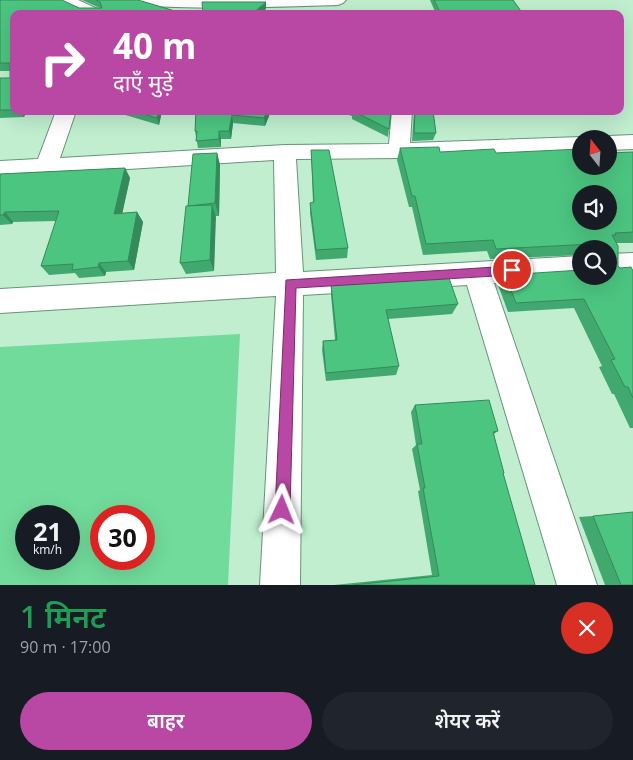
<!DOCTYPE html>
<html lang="hi">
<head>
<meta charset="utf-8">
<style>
	:root { --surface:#171b24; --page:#20242c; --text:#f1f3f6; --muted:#9ea1a6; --accent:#b848a4 }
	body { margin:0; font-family:"Open Sans","Noto Sans Devanagari",sans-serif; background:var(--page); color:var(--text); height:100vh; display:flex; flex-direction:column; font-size:19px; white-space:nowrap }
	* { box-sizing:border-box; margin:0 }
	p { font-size:16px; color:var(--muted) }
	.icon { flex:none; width:28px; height:28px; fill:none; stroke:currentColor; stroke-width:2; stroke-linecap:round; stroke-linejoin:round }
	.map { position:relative; height:585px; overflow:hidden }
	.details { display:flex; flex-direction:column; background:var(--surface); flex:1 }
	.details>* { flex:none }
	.hud { position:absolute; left:10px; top:10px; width:614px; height:105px; border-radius:10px; box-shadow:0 5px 20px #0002; background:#b848a4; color:#fff; overflow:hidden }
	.needle { width:32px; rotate:343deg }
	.tools { position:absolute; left:572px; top:130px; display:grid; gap:10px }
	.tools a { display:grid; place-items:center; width:45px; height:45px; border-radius:50%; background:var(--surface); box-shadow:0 5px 20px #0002; font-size:25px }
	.speed { position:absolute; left:15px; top:505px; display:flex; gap:10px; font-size:25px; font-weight:700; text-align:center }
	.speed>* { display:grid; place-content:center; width:65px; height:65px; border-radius:50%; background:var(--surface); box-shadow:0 5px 20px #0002; line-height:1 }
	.speed small { font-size:12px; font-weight:400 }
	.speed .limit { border:8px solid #d22; background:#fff; color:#111 }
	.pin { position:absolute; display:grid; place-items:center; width:42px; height:42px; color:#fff; margin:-21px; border:2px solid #fff; border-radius:50%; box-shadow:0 1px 5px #0007 }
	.me { position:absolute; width:55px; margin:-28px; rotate:2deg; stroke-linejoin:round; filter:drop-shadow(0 0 4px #0008) }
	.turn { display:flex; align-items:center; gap:18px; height:105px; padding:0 20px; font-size:22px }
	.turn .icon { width:65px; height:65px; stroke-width:2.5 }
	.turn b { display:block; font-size:35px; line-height:42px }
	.round { display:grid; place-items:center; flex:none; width:52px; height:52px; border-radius:26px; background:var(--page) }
	.summary { display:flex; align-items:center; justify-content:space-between; height:85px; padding:0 20px }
	h1 { font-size:30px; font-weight:600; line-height:38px; color:#1e9e55 }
	.action { display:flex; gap:10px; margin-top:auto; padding:10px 20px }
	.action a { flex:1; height:58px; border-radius:30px; background:var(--accent); color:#fff; font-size:20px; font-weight:600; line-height:58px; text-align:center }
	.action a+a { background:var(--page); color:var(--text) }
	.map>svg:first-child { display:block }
	.green { fill:#71db9b; fill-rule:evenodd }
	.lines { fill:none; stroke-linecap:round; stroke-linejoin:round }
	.street-casing { stroke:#689478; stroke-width:2 }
	.street { fill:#fff; fill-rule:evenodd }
	.wall { fill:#41a96f }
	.shaded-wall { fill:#358a5a }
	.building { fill:#4cc581; stroke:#358a5a; fill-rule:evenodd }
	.route { fill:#b848a4; stroke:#782f6b }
</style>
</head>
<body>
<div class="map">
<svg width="633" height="585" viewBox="0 0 633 585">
	<rect width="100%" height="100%" fill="#c0eecf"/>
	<path class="green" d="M240 334 228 585H0V347ZM26 516H69V559H26ZM101 516H144V559H101Z"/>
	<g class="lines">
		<defs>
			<g id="street">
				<path d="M58 0H78L102 11 104 14H83L61 3Z"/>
				<path d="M127 0H346L343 3 338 5C270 7 203 10 135 5L130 3Z"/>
				<path d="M56 111H76L60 158 285 145 389 144 392 111H412L410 143 581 137 587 139H581V151L399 158 296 159 303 272 581 256V276H585L581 278 494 283 597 585H557L467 285 303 295 300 585H260L276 296 0 313V289L276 273 274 160 0 177V161L38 159Z"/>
				<path d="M633 135V149L609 150V139H601L609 136Z"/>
				<path d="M633 253V275L609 276V254Z"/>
			</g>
		</defs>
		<use href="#street" class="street-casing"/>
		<use href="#street" class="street"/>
	</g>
	<g class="wall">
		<path d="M0 0 79 8H100L82 0H138L185 14H14V111H27L24 117 0 118V78H10V71H0Z"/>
		<path d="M430 0H513L523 14H436Z"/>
		<path d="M112 111H162L159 125Z"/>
		<path d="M196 111H271L265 126 233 123 231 139H221V147L198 148 195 131Z"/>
		<path d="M335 111H391L388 137 352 119V116Z"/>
		<path d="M414 111H433L436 133 433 140 412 141Z"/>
		<path d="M400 148 440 152 496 153 581 166 633 152V243H616L618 266 620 268 633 271V428H630L614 394H612L599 367 602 366 574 308 508 312 498 285 505 275 609 276V249H581V255L490 259 487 251 423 255 412 207H409L397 160Z"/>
		<path d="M311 150 348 248 347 258 316 260 310 213V203H313Z"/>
		<path d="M217 153 220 165 219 216H215L214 271 186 274 180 263 188 206Z"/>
		<path d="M125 168 130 178 122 213 137 212 143 222 134 270 106 272 105 276 79 278 75 273 49 275 41 266 56 221 13 222 12 224 0 225V174Z"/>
		<path d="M331 285 458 304 452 314 388 319 399 366 396 375 326 381 322 350 323 341 335 340 331 295Z"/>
		<path d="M415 405 498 431 494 434 503 474 535 585H334L432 575 418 491 420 490 412 449 416 445 411 412Z"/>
		<path d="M593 516 633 585H605L579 517Z"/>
	</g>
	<g class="shaded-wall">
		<path d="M266 2V9L261 14H252Z"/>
		<path d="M20 111H27L24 117Z"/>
		<path d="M158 111H162L159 125 157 118Z"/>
		<path d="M267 111H271L265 126 264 118Z"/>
		<path d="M232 115 233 123 231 139 229 131Z"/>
		<path d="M219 131 221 139V147L219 139Z"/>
		<path d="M217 153 220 165 219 216 215 203Z"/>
		<path d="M125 168 130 178 120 224 114 214Z"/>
		<path d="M212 205 216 217 214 271 210 260Z"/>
		<path d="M5 212 13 222 12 224 3 215Z"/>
		<path d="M137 212 143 222 134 270 128 261Z"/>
		<path d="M99 263 106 272 105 276 98 267Z"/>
	</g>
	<g class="building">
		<path d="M0 0H62L79 8H102L100 2 96 0H138L185 14H14V110H0V78H10V63H0Z"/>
		<path d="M434 0H513L523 14H441Z"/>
		<path d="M202 2H266L252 14H203Z"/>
		<path d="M134 111H158L157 118Z"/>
		<path d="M196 111H267L264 118 232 115 229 131H219V139L196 141 197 131H195Z"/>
		<path d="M353 111H391L389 129Z"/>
		<path d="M415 111H433L436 133H414Z"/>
		<path d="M439 147 440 152 494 149 496 153 581 149V166H609V153L633 152V232L615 233 616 235H612L618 246V266L620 268 631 267 633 271V398L628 387H625L611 360 615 359 584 299 516 303 505 275 581 270V276H609V249H592V244L496 249 493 240 426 244 415 196H412L400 148ZM581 194H609V221H581Z"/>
		<path d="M311 150H329L348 248 316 250 310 203 314 202Z"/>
		<path d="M217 153 215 203 188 206 193 154Z"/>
		<path d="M125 168 114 214 137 212 128 261 99 263 98 267 72 270 73 264 41 266 59 211 5 212 3 215H0V174Z"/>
		<path d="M212 205 210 260 180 263 186 206Z"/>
		<path d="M449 278 458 304 386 310 399 366 326 373 323 341 337 340 331 285Z"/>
		<path d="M489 400 498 431 493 432 504 473H503L535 585H353L439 576 423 488H425L417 444H422L415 405Z"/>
		<path d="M633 512V585H621L593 516Z"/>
	</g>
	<path class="route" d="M512 266 517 270 512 275 296 288 290 510 288 515 282 517 277 515 275 510 286 280Z"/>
</svg>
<div class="tools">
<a><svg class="needle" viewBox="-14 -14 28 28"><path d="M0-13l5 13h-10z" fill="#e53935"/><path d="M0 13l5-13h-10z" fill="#9ea1a6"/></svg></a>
<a><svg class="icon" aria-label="sound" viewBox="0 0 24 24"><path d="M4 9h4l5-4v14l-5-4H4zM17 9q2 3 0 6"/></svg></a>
<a><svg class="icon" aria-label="search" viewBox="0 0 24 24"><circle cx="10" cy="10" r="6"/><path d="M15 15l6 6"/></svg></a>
</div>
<div class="speed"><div>21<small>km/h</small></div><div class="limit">30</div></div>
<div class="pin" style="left:512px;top:270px;background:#d93025"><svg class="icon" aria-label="arrive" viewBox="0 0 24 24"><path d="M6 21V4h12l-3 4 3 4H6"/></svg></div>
<svg class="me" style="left:282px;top:510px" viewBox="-20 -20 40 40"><path d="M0-17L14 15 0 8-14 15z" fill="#b848a4" stroke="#fff" stroke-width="4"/></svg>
<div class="hud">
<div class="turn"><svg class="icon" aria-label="right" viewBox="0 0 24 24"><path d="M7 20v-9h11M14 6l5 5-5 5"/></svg><div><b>40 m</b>दाएँ मुड़ें</div></div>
</div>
</div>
<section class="details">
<div class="summary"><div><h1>1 मिनट</h1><p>90 m · 17:00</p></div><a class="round" style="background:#d93025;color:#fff"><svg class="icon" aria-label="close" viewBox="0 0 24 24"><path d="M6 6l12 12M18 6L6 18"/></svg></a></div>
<div class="action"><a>बाहर</a><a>शेयर करें</a></div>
</section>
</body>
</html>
